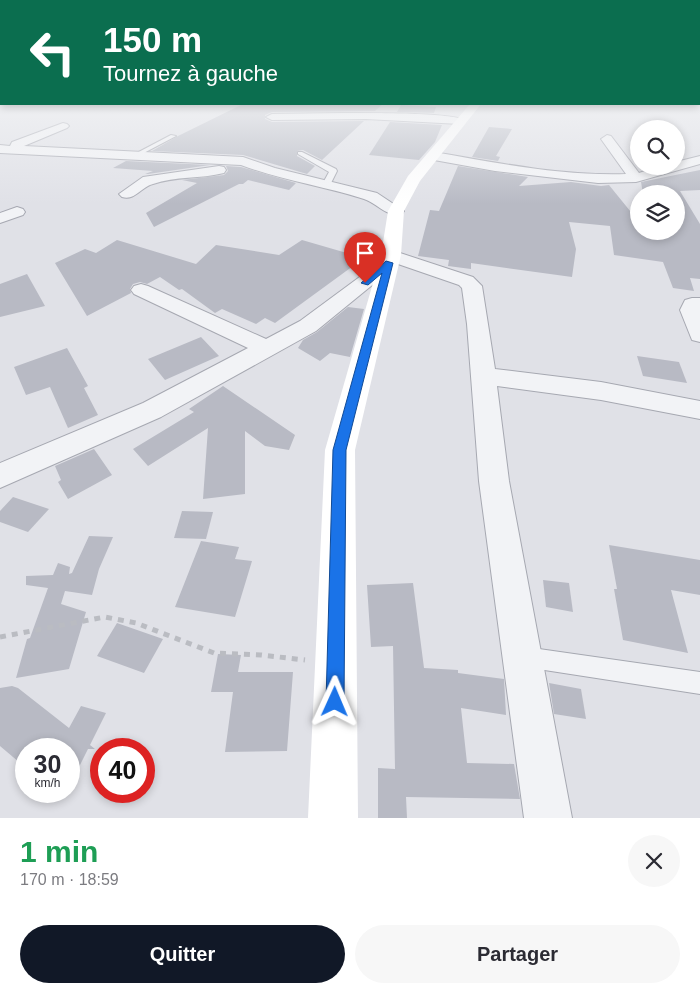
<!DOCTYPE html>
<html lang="fr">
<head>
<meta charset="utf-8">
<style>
	:root { --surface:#fff; --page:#f7f7f7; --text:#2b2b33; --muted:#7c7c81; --accent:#111827 }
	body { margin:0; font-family:Arial,sans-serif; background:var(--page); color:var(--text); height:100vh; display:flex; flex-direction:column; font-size:19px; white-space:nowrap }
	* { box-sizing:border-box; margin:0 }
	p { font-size:16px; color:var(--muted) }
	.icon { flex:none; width:28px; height:28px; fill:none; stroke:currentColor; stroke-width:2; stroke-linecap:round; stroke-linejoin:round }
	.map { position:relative; height:818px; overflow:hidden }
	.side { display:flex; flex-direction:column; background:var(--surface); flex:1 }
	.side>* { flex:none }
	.guide { position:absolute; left:0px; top:0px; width:700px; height:105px; box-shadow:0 2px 8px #0003; background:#0b6e4f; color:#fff; overflow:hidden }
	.controls { position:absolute; left:630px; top:120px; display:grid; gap:10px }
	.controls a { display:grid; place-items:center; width:55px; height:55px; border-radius:50%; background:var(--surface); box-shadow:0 2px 8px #0003; font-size:25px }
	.speed { position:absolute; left:15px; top:738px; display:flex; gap:10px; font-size:25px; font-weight:700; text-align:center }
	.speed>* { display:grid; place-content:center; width:65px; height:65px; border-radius:50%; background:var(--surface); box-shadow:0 2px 8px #0003; line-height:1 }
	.speed small { font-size:12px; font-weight:400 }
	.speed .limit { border:8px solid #d22; background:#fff; color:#111 }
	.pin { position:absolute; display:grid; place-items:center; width:42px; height:42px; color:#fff; margin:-51px -21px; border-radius:50% 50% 50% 0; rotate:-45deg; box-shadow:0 0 5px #0007 }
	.pin .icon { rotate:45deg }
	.me { position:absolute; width:55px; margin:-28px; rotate:1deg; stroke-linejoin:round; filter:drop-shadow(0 0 4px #0008) }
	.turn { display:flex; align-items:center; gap:18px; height:105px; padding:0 20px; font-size:22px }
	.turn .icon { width:65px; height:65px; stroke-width:2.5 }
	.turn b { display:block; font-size:35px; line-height:42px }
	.round { display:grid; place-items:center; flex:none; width:52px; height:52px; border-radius:26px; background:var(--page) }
	.summary { display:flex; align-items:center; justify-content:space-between; height:85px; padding:0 20px }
	h1 { font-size:30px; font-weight:600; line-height:38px; color:#1e9e55 }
	.button { display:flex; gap:10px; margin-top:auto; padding:10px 20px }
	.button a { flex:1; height:58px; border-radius:30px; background:var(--accent); color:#fff; font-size:20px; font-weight:600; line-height:58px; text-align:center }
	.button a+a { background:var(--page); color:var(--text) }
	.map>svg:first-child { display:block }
	.building { fill:#b8bac4 }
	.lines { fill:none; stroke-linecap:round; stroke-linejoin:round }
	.lane-casing { stroke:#a6a8b1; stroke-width:2 }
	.street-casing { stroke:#a6a8b1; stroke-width:2 }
	.path { stroke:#babcc2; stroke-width:5; stroke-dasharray:6 6; stroke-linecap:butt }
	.lane { fill:#f2f3f6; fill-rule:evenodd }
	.street { fill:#f2f3f6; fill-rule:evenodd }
	.secondary { fill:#fff; fill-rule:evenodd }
	.route { fill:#1a73e8; stroke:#114b97 }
</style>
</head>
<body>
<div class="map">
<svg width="700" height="818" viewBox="0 0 700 818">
	<rect width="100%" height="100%" fill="#e0e1e7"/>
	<g class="building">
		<path d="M243 104H383L375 111 272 112 265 115V119L272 122 364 121 322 160 303 150 297 151V156L315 166 307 174 243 155 152 151 178 136Z"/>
		<path d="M401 105 436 107 434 113 397 112Z"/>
		<path d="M390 122 442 125 435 142 419 160 369 155Z"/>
		<path d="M489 127 512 129 496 156 500 157 498 161 472 157Z"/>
		<path d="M126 161 210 165 148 174H145L153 171 113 168Z"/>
		<path d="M226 166 241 167 296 183 289 190 248 180 243 184H239L154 227 146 213 197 183 182 180 224 175 228 171Z"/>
		<path d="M458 166 528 177 519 186 571 182 601 186 609 185 639 222V231H676V192L643 194 641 182 700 170V190L680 191 700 224V279L690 278 694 291 673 288 663 262 614 255 610 226 569 222 576 249 572 277 471 263V269L448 266 449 260 418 256 430 210 439 211Z"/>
		<path d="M117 240 196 264 216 245 279 255 302 240 364 258 275 323 265 318 256 324 222 309 215 313 182 289 179 290 160 277 147 284 140 282 133 284 130 289 131 293 87 316 55 263 85 249 96 253Z"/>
		<path d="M27 274 45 306 0 317V284Z"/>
		<path d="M348 307 364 309 350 357 330 353 320 361 298 348 303 340 317 332Z"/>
		<path d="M201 337 219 356 165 380 148 359Z"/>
		<path d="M67 348 88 386 84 388 98 415 68 428 50 387 26 395 14 367Z"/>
		<path d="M637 356 679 362 687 383 643 376Z"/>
		<path d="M223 386 295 435 289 450 265 446 245 431V494L203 499 208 428 148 466 133 449 194 412 189 409Z"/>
		<path d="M94 449 112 475 68 499 58 482 61 480 55 466Z"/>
		<path d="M13 497 49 509 28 532 0 522V511Z"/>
		<path d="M182 511 213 512 206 539 174 538Z"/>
		<path d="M89 536 113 537 99 569 92 595 65 591 61 604 86 612 69 669 16 678 27 639 30 638 48 588 26 585V576L53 575 58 563 70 567 69 574 72 573Z"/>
		<path d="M201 541 239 547 235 559 252 561 235 617 175 607Z"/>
		<path d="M609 545 700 560V595L671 590 688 653 623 640 614 589H617Z"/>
		<path d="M543 580 569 583 573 612 546 607Z"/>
		<path d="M413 583 424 668 458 670V673L504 679 506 715 461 708 467 763 514 764 520 799 406 797 407 818H378V768L395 769 393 646 371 647 367 585Z"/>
		<path d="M117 623 163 639 144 673 97 656Z"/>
		<path d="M218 654 241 655 238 672H293L287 751 225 752 233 692H211Z"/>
		<path d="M549 683 581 689 586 719 554 714Z"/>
		<path d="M12 686 18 688 69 728 81 706 106 713 90 745 95 749H88L69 787V749H26V768L0 746V688Z"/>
	</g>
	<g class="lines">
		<defs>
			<g id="lane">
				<path d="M171 135 176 136 138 156 133 155Z"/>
				<path d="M298 152H302L336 169 337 171 330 185 323 183 329 172 298 154Z"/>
				<path d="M525 647 700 672V694L525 667 518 664 515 657 518 650Z"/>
			</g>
			<g id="street">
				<path d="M343 113C361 113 457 112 466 121L460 124 366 119 272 120 266 117 272 114Z"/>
				<path d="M63 123 67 124 69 126 67 128 24 146 243 157 275 168 377 193 404 211 402 214C387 218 377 203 364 199 323 186 281 180 241 165L0 153V145L10 146 12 142Z"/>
				<path d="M607 135 611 136 639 173 660 166H676V162L700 156V164L636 182 598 183 495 171 434 160 427 156 434 152C497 163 562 176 626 174L601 139Z"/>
				<path d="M219 166 224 167 226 170 224 173C201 179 175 176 153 184 141 187 135 201 122 197L119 194 143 177Z"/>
				<path d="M17 207 23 209 25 212 23 215 0 223V213Z"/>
				<path d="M391 250 473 277 482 286 495 369 601 382 700 401V419L601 400 497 386 509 481 572 818H524L479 481 467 324 462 288 459 285 398 264 316 331 161 417 0 488V463L143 403 248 348 134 294 131 290 134 286 141 284 148 286 266 339 300 321 384 259 382 255 385 251Z"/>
				<path d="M692 298H700V342L692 340 680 310 685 300Z"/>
			</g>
		</defs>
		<use href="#lane" class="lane-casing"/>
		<use href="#street" class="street-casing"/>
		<path class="path" d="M0 637 105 617 136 623 214 653 261 655 305 660"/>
		<use href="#lane" class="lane"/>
		<use href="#street" class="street"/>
		<path class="secondary" d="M470 104H481L420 181 404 211 401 255 355 450 358 818H308L325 450 381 255 388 211 408 176Z"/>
	</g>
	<linearGradient id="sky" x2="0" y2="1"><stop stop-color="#8ab0da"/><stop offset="0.44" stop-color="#f1f2f4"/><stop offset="1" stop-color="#f1f2f4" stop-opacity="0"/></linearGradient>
	<rect width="700" height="204" fill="url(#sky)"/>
	<path class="route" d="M386 261 393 263 346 450 344 702 341 708 335 711 328 708 326 702 333 450 382 273 368 285 361 283Z"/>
</svg>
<div class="controls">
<a><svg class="icon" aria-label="search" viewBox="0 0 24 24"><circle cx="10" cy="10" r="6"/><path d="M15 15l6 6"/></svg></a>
<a><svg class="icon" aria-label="layers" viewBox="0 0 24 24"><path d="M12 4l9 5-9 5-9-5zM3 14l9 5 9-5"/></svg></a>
</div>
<div class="speed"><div>30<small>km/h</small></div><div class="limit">40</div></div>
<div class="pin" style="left:365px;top:283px;background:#d93025"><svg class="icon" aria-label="arrive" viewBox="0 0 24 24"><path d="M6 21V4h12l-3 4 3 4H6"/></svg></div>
<svg class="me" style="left:335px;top:702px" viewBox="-20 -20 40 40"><path d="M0-17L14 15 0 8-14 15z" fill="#1a73e8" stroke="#fff" stroke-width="4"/></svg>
<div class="guide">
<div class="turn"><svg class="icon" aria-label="left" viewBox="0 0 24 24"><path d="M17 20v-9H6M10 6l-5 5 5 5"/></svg><div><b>150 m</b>Tournez à gauche</div></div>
</div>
</div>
<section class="side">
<div class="summary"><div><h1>1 min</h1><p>170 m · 18:59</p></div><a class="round"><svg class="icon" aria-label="close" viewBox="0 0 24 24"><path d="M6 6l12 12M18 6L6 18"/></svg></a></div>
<div class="button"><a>Quitter</a><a>Partager</a></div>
</section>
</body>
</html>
